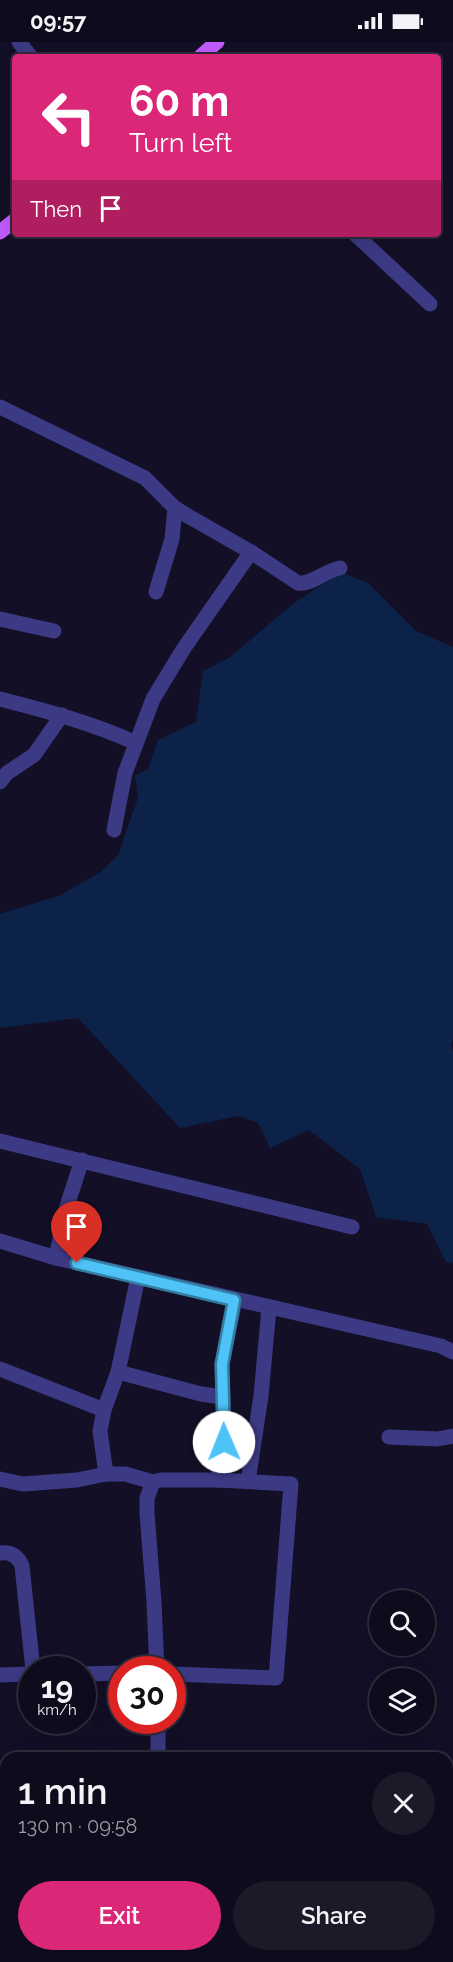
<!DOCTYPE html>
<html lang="en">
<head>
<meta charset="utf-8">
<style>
	:root { --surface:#0e0b1c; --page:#1c1929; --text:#f1f3f6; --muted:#9b9ba3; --line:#2e2b3b; --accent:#db2777 }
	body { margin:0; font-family:Raleway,sans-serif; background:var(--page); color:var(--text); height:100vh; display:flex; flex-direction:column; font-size:22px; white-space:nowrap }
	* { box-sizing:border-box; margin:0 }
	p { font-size:20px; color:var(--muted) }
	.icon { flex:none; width:33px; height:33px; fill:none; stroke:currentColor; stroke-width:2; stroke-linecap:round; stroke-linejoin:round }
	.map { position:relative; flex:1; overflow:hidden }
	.panel { position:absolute; left:0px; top:1710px; width:453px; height:210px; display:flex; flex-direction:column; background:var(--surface); border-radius:18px 18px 0 0; box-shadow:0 6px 24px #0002,0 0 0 2px var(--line) }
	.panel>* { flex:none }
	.hud { position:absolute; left:12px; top:12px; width:429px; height:183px; border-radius:6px; box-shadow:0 6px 24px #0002,0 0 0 2px var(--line); background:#db2777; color:#fff; overflow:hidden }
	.fabs { position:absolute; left:369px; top:1548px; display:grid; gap:12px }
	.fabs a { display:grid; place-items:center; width:66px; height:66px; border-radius:50%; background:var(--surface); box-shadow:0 6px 24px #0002,0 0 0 2px var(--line); font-size:30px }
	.speed { position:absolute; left:18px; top:1614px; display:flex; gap:12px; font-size:30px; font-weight:700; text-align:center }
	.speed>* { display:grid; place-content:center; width:78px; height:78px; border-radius:50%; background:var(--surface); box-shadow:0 6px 24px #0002,0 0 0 2px var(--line); line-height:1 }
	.speed small { font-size:15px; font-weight:400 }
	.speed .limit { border:9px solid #d22; background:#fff; color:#111 }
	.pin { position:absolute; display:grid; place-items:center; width:51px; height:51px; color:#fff; margin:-62px -26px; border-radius:50% 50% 50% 0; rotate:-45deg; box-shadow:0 0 6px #0007 }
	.pin .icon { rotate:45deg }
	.me { position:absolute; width:66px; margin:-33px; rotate:359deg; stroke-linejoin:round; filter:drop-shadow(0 0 4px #0008) }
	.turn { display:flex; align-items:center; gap:21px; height:126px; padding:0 18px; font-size:27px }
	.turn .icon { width:78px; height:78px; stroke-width:2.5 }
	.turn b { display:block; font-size:42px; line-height:51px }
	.then { display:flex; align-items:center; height:57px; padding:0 18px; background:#0003; gap:12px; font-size:22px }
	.round { display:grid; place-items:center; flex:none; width:63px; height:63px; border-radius:32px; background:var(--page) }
	.summary { display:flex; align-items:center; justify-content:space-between; height:102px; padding:0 18px }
	h1 { font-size:36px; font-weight:600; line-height:45px }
	.cta { display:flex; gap:12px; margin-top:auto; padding:12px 18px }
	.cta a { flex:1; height:69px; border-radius:36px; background:var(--accent); color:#fff; font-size:24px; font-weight:600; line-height:69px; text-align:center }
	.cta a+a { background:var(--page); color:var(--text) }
	.status { display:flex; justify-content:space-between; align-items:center; height:42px; padding:0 30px; background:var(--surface); direction:ltr }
	.status svg { height:16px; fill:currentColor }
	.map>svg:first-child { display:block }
	.water { fill:#0c2248 }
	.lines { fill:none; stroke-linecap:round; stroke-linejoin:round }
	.minor { stroke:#3d3a85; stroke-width:15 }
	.major { stroke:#c25bff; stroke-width:15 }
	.route-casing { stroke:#337fa1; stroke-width:15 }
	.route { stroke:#4fc3f7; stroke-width:10 }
</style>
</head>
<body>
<div class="status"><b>09:57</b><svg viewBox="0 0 49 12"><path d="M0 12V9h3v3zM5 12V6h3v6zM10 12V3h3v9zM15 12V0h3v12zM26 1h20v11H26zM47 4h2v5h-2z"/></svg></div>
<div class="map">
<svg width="453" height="1920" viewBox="0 0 453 1920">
	<rect width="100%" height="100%" fill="#130f26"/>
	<path class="water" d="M341 530 368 541 416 589 453 605V997L451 1003 453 1008V1221L446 1220 427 1182 376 1175 360 1127 309 1088 270 1106 258 1081 238 1074 180 1086 78 976 0 986V872L61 853 102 829 118 813 138 756 135 734 148 727 158 698 196 680 203 629 229 616 294 561Z"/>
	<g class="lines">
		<g class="minor">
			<path d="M19 0 31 15"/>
			<path d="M355 192 430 262"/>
			<path d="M0 365 145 436 175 466 188 474 251 510 298 541C312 543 324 529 340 526"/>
			<path d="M156 550 172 497 175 466"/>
			<path d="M0 577 54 589"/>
			<path d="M0 657C47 669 92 681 136 701"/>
			<path d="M0 740 7 731 34 713 62 673"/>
			<path d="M114 788 125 731 153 657 184 606 251 510"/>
			<path d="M0 1099 352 1185"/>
			<path d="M0 1199 56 1216 441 1304 453 1310"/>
			<path d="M56 1216 66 1167 82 1118"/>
			<path d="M0 1327 104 1368"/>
			<path d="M118 1330 201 1352 222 1355"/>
			<path d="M389 1395 437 1397 453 1394"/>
			<path d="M106 1432 100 1389 104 1368 118 1330 138 1235"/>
			<path d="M0 1437 23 1442 77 1438 106 1432H125L153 1440"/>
			<path d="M218 1438 224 1400 222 1322 235 1258"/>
			<path d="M248 1439 261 1354 269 1266"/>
			<path d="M0 1511C11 1510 18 1514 22 1524L33 1628"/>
			<path d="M157 1628 154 1560 147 1471V1456L153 1440 161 1438H218L291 1442 276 1636 172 1632"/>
			<path d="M82 1632 122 1631"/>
			<path d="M0 1633 32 1632"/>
			<path d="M158 1678V1716"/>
			<path d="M0 1732H6"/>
			<path d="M447 1737 453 1735"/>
			<path d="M447 1826H453"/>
			<path d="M270 1920V1914"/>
		</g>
		<g class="major">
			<path d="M200 15 217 0"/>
			<path d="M0 190 15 178"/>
		</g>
	</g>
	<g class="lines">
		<defs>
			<path id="route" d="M77 1221 234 1258 222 1322 224 1400"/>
		</defs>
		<use href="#route" class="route-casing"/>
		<use href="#route" class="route"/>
	</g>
</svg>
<div class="fabs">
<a><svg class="icon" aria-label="search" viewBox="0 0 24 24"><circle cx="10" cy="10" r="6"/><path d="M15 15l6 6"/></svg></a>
<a><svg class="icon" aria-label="layers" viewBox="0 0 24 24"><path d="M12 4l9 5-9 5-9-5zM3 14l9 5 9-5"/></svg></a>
</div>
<div class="speed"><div>19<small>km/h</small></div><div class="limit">30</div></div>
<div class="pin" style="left:77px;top:1221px;background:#d93025"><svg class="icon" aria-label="arrive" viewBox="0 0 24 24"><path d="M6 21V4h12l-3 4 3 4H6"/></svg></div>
<svg class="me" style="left:224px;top:1400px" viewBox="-20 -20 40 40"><circle r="19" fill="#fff"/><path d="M0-13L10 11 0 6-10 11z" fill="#4fc3f7"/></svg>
<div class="hud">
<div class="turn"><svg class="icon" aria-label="left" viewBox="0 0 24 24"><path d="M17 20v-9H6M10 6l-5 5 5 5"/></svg><div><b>60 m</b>Turn left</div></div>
<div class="then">Then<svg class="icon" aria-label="arrive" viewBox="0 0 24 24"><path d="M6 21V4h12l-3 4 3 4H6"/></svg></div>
</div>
<section class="panel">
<div class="summary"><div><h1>1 min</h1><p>130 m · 09:58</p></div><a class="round"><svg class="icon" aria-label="close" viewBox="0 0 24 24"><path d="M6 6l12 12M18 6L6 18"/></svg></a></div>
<div class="cta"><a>Exit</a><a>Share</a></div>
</section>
</div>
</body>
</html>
